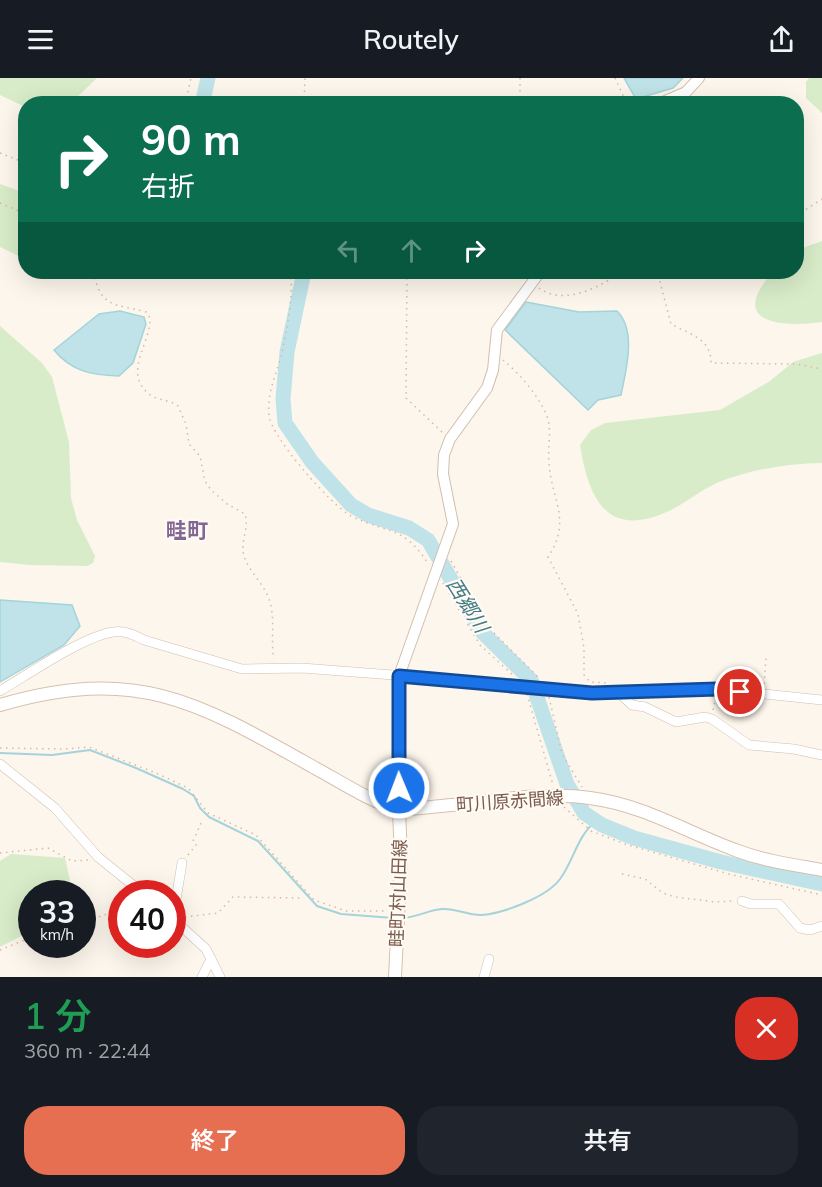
<!DOCTYPE html>
<html lang="ja">
<head>
<meta charset="utf-8">
<style>
	:root { --surface:#171b24; --page:#20242c; --text:#f1f3f6; --muted:#9ea1a6; --accent:#e76f51 }
	body { margin:0; font-family:Mulish,"Noto Sans JP",sans-serif; background:var(--page); color:var(--text); height:100vh; display:flex; flex-direction:column; font-size:22px; white-space:nowrap }
	* { box-sizing:border-box; margin:0 }
	p { font-size:20px; color:var(--muted) }
	.icon { flex:none; width:33px; height:33px; fill:none; stroke:currentColor; stroke-width:2; stroke-linecap:round; stroke-linejoin:round }
	.map { position:relative; height:899px; overflow:hidden }
	.details { display:flex; flex-direction:column; background:var(--surface); flex:1 }
	.details>* { flex:none }
	.guide { position:absolute; left:18px; top:18px; width:786px; height:183px; border-radius:24px; box-shadow:0 6px 24px #0002; background:#0b6e4f; color:#fff; overflow:hidden }
	.speed { position:absolute; left:18px; top:802px; display:flex; gap:12px; font-size:30px; font-weight:700; text-align:center }
	.speed>* { display:grid; place-content:center; width:78px; height:78px; border-radius:50%; background:var(--surface); box-shadow:0 6px 24px #0002; line-height:1 }
	.speed small { font-size:15px; font-weight:400 }
	.speed .limit { border:9px solid #d22; background:#fff; color:#111 }
	.pin { position:absolute; display:grid; place-items:center; width:51px; height:51px; color:#fff; margin:-26px; border:3px solid #fff; border-radius:50%; box-shadow:0 2px 6px #0007 }
	.me { position:absolute; width:66px; margin:-33px; rotate:359deg; stroke-linejoin:round; filter:drop-shadow(0 0 4px #0008) }
	.turn { display:flex; align-items:center; gap:21px; height:126px; padding:0 24px; font-size:27px }
	.turn .icon { width:78px; height:78px; stroke-width:2.5 }
	.turn b { display:block; font-size:42px; line-height:51px }
	.lanes { display:flex; align-items:center; height:57px; padding:0 24px; background:#0003; justify-content:center; gap:30px; direction:ltr }
	.lanes .off { opacity:.35 }
	.round { display:grid; place-items:center; flex:none; width:63px; height:63px; border-radius:24px; background:var(--page) }
	.head { display:flex; align-items:center; justify-content:space-between; height:102px; padding:0 24px }
	h1 { font-size:36px; font-weight:600; line-height:45px; color:#1e9e55 }
	.button { display:flex; gap:12px; margin-top:auto; padding:12px 24px }
	.button a { flex:1; height:69px; border-radius:24px; background:var(--accent); color:#fff; font-size:24px; font-weight:600; line-height:69px; text-align:center }
	.button a+a { background:var(--page); color:var(--text) }
	header { display:flex; justify-content:space-between; align-items:center; height:78px; padding:0 24px; background:var(--surface); font-size:27px; font-weight:600 }
	.map>svg:first-child { display:block }
	.green { fill:#d8ecc9 }
	.water { fill:#bfe3e8; stroke:#a5d3da; stroke-width:1.5 }
	.lines { fill:none; stroke-linecap:round; stroke-linejoin:round }
	.stream { stroke:#a5d3da; stroke-width:2 }
	.river { stroke:#bfe3e8; stroke-width:15 }
	.minor-casing { stroke:#d1beb0; stroke-width:10 }
	.tertiary-casing { stroke:#d1beb0; stroke-width:12 }
	.secondary-casing { stroke:#d6c0b0; stroke-width:14 }
	.path { stroke:#d9b8a5; stroke-width:1.5; stroke-dasharray:1.5 4.5; stroke-linecap:butt }
	.minor { stroke:#fff; stroke-width:9 }
	.tertiary { stroke:#fff; stroke-width:10 }
	.secondary { stroke:#fff; stroke-width:12 }
	.route-casing { stroke:#114b97; stroke-width:15 }
	.route { stroke:#1a73e8; stroke-width:10 }
	.labels { text-anchor:middle; dominant-baseline:central; stroke-width:4.5; stroke-linejoin:round; paint-order:stroke }
	.street-label { font-size:18px; fill:#7a5c4d; stroke:#fffaf3 }
	.water-label { font-size:20px; font-style:italic; fill:#437c86; stroke:#fffaf3 }
	.quarter-label { font-size:21px; font-weight:bold; fill:#846695; stroke:#fffaf3 }
</style>
</head>
<body>
<header><svg class="icon" aria-label="menu" viewBox="0 0 24 24"><path d="M4 6h16M4 12h16M4 18h16"/></svg>Routely<svg class="icon" aria-label="share" viewBox="0 0 24 24"><path d="M12 15V3M7 8l5-5 5 5M5 13v7h14v-7"/></svg></header>
<div class="map">
<svg width="822" height="899" viewBox="0 0 822 899">
	<rect width="100%" height="100%" fill="#fdf6ec"/>
	<g class="green">
		<path d="M0 0H97L71 25 26 26 25 29 0 17Z"/>
		<path d="M809 0H822V35L806 20V4Z"/>
		<path d="M0 106 25 115V181L0 169Z"/>
		<path d="M822 163V244C780 250 727 245 773 194H796L797 172Z"/>
		<path d="M0 248 42 285 52 299 69 364 71 420 77 442 95 478 93 485 87 488 30 487 0 484Z"/>
		<path d="M822 275V385C788 385 750 392 719 404 702 411 687 424 671 432 608 462 589 423 580 367L591 352 605 345 720 332 770 303 793 284Z"/>
		<path d="M11 776 65 780 73 816H32L31 853 0 869V783Z"/>
	</g>
	<g class="water">
		<path d="M624 0H683L673 10 636 21Z"/>
		<path d="M526 224 579 234 617 233C637 253 626 292 621 317L598 322 588 332 505 252Z"/>
		<path d="M120 233 144 239 146 246 133 285 119 298C92 297 72 294 54 272L99 236Z"/>
		<path d="M0 522 72 527 80 548 64 567 0 604Z"/>
	</g>
	<g class="lines">
		<g class="stream">
			<path d="M0 675 52 677 90 672 136 690 183 711 194 718 200 730 209 739 258 763 317 828 341 836 393 840"/>
			<path d="M401 840C416 840 428 832 442 831 456 830 469 838 482 837 504 835 547 819 560 801 574 782 577 758 596 743"/>
		</g>
		<g class="river">
			<path d="M202 26 208 0"/>
			<path d="M304 194 287 274 283 321 285 345 312 384 351 427 368 437 409 450 428 462 482 554 531 602 567 706 584 735 602 747 634 760 721 784 822 806"/>
		</g>
		<defs>
			<g id="minor">
				<path d="M0 613C27 597 84 558 113 554 124 552 134 557 144 562L242 591 302 590 522 607 592 615 717 611 822 622"/>
				<path d="M618 614 632 627 645 629 676 644 705 639 712 641 749 667 794 671 822 677"/>
				<path d="M0 686 55 730 98 779 144 816"/>
				<path d="M742 823 751 826H779L800 850 810 852 822 848"/>
				<path d="M172 840 206 871 220 899"/>
				<path d="M173 840 182 785"/>
				<path d="M202 899 211 881"/>
				<path d="M484 899 489 881"/>
			</g>
			<g id="tertiary">
				<path d="M658 26 686 14 699 0"/>
				<path d="M399 731V598L453 446 443 396 444 377 450 361 487 310 493 292 497 252 540 194"/>
			</g>
			<g id="secondary">
				<path d="M0 627C137 587 198 624 315 690 336 701 379 729 400 731 413 732 428 729 441 728 489 724 542 713 590 720 644 727 688 755 738 773 765 783 794 787 822 792"/>
				<path d="M395 899 401 781 399 731"/>
			</g>
		</defs>
		<use href="#minor" class="minor-casing"/>
		<use href="#tertiary" class="tertiary-casing"/>
		<use href="#secondary" class="secondary-casing"/>
		<g class="path">
			<path d="M520 0V26"/>
			<path d="M615 0 627 26"/>
			<path d="M185 26 191 0"/>
			<path d="M304 26 305 0"/>
			<path d="M0 75 26 85"/>
			<path d="M0 125 26 136"/>
			<path d="M796 138 822 121"/>
			<path d="M93 194C102 232 115 225 146 234L150 240C151 265 123 294 148 315 156 323 169 321 178 328L186 346 189 366 200 378 205 403 211 412 227 426 245 436C249 448 242 460 243 473 245 490 263 504 269 521 276 541 270 561 274 581"/>
			<path d="M291 194C293 220 287 253 281 279 275 299 267 316 269 337 270 358 332 428 351 438 388 456 404 447 429 487"/>
			<path d="M407 194 406 320 442 354"/>
			<path d="M652 194 660 204 671 246C689 256 712 261 711 285L796 286 822 291"/>
			<path d="M539 210C563 228 599 210 621 194"/>
			<path d="M503 282C519 295 538 317 546 336 553 352 547 369 549 386 552 423 572 443 548 479L578 536 584 570V597L590 604 606 605"/>
			<path d="M451 483 488 549 539 600"/>
			<path d="M443 505 480 567 514 598"/>
			<path d="M764 606 766 580"/>
			<path d="M527 616 553 707"/>
			<path d="M549 619 562 676 582 709"/>
			<path d="M713 632 716 619"/>
			<path d="M0 670 65 671 89 669 156 695 188 710 208 735 256 757 314 822 346 833H388"/>
			<path d="M564 729 591 753 628 767 729 796 822 817"/>
			<path d="M0 775 48 770 72 783 88 782"/>
			<path d="M188 777 196 767 193 763 203 741"/>
			<path d="M622 796 645 801 663 815 675 819 715 824 733 823"/>
			<path d="M185 839 218 835 233 819 303 820"/>
			<path d="M82 845 107 836H122"/>
			<path d="M0 872 32 859"/>
		</g>
		<use href="#minor" class="minor"/>
		<use href="#tertiary" class="tertiary"/>
		<use href="#secondary" class="secondary"/>
	</g>
	<g class="lines">
		<defs>
			<path id="route" d="M399 710V598L592 615 717 611 740 614"/>
		</defs>
		<use href="#route" class="route-casing"/>
		<use href="#route" class="route"/>
	</g>
	<g class="labels">
		<g class="street-label">
			<text transform="translate(510 723) rotate(-4)">町川原赤間線</text>
			<text transform="translate(398 815) rotate(-88)">畦町村山田線</text>
		</g>
		<g class="water-label">
			<text transform="translate(468 527) rotate(58)">西郷川</text>
		</g>
		<g class="quarter-label">
			<text x="187" y="452">畦町</text>
		</g>
	</g>
</svg>
<div class="speed"><div>33<small>km/h</small></div><div class="limit">40</div></div>
<div class="pin" style="left:740px;top:614px;background:#d93025"><svg class="icon" aria-label="arrive" viewBox="0 0 24 24"><path d="M6 21V4h12l-3 4 3 4H6"/></svg></div>
<svg class="me" style="left:399px;top:710px" viewBox="-20 -20 40 40"><circle r="17" fill="#1a73e8" stroke="#fff" stroke-width="3"/><path d="M0-11L8 9 0 5-8 9z" fill="#fff"/></svg>
<div class="guide">
<div class="turn"><svg class="icon" aria-label="right" viewBox="0 0 24 24"><path d="M7 20v-9h11M14 6l5 5-5 5"/></svg><div><b>90 m</b>右折</div></div>
<div class="lanes"><svg class="icon off" aria-label="left" viewBox="0 0 24 24"><path d="M17 20v-9H6M10 6l-5 5 5 5"/></svg><svg class="icon off" aria-label="ahead" viewBox="0 0 24 24"><path d="M12 20V5M6 11l6-6 6 6"/></svg><svg class="icon" aria-label="right" viewBox="0 0 24 24"><path d="M7 20v-9h11M14 6l5 5-5 5"/></svg></div>
</div>
</div>
<section class="details">
<div class="head"><div><h1>1 分</h1><p>360 m · 22:44</p></div><a class="round" style="background:#d93025;color:#fff"><svg class="icon" aria-label="close" viewBox="0 0 24 24"><path d="M6 6l12 12M18 6L6 18"/></svg></a></div>
<div class="button"><a>終了</a><a>共有</a></div>
</section>
</body>
</html>
